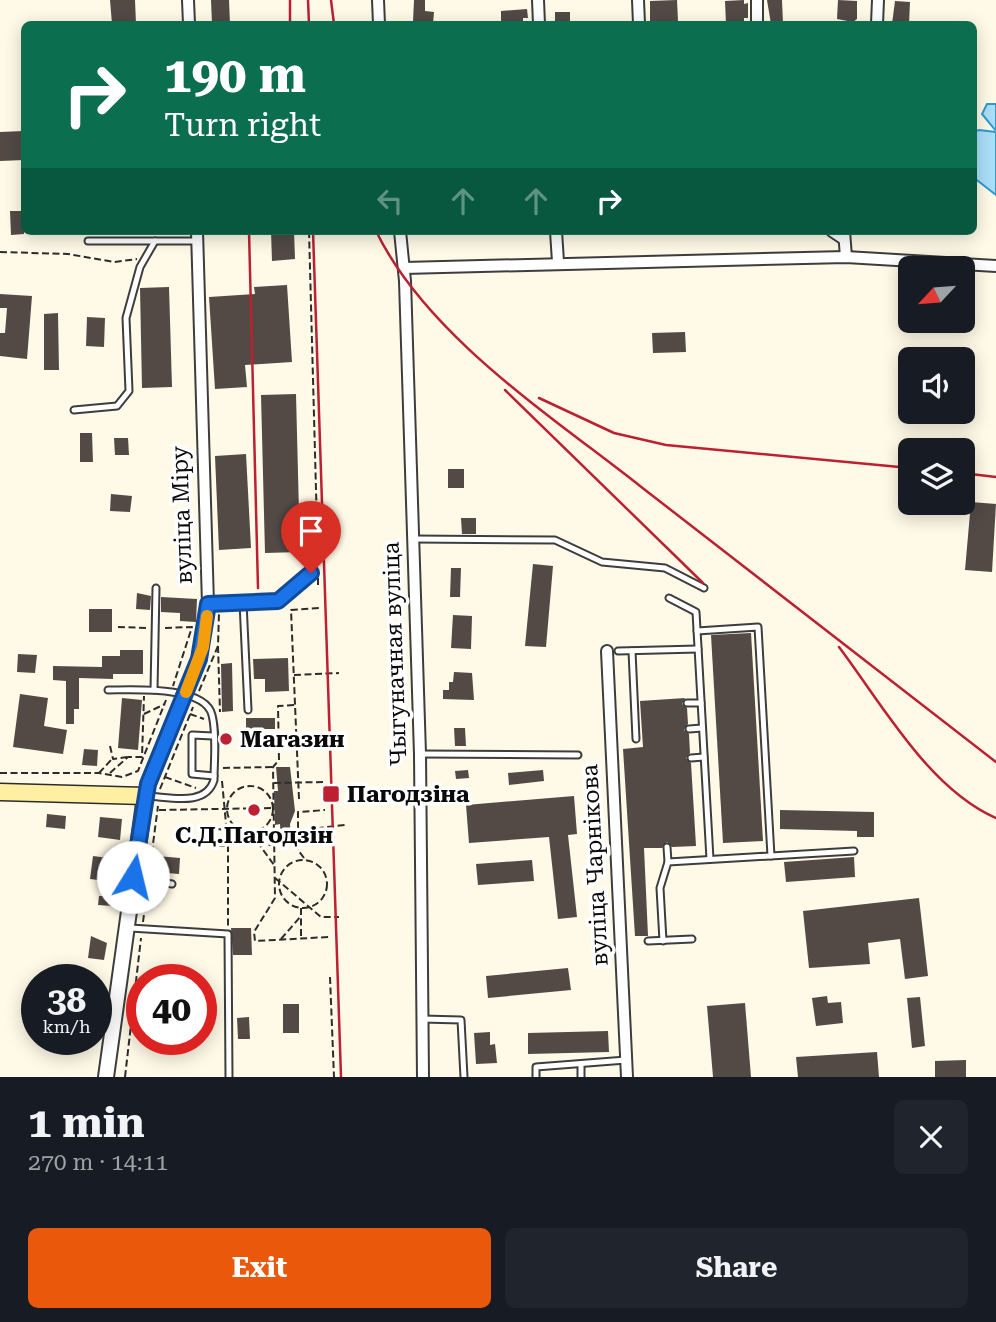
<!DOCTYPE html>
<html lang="en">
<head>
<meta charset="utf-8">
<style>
	:root { --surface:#171b24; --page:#20242c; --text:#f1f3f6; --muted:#9ea1a6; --accent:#ea580c }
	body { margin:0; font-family:"Roboto Serif",serif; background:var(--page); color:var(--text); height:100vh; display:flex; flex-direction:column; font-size:26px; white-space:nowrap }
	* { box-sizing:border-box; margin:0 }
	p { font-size:23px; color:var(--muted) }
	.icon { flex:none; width:38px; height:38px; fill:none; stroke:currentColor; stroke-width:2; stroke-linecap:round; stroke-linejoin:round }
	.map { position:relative; height:1077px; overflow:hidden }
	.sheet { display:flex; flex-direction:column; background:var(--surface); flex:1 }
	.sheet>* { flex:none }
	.guide { position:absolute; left:21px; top:21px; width:956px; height:214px; border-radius:10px; box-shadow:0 4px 18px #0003; background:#0b6e4f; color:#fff; overflow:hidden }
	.needle { width:46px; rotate:244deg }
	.fabs { position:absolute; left:898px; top:256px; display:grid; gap:14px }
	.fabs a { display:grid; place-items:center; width:77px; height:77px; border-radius:10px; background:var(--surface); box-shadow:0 4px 18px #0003; font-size:35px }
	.speed { position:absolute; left:21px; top:964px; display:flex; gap:14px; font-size:35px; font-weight:700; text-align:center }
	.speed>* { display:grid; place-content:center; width:91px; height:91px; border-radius:50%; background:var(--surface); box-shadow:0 4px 18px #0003; line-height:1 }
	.speed small { font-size:18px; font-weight:400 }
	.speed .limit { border:10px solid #d22; background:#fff; color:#111 }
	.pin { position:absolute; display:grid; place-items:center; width:60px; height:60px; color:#fff; margin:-72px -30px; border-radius:50% 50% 50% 0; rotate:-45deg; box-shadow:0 0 7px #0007 }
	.pin .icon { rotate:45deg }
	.me { position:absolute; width:77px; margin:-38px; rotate:9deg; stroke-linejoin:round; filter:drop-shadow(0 0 5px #0008) }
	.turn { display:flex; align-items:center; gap:24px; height:147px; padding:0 28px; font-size:32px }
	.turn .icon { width:91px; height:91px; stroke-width:2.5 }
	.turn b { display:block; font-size:49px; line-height:60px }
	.lanes { display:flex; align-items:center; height:66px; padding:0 28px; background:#0003; justify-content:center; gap:35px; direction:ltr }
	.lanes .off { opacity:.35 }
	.round { display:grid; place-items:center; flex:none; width:74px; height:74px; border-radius:10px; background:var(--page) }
	.head { display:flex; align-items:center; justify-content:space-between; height:119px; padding:0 28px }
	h1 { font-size:42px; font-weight:700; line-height:52px }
	.action { display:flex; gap:14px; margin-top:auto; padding:14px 28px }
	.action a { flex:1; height:80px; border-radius:10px; background:var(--accent); color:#fff; font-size:28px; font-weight:700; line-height:80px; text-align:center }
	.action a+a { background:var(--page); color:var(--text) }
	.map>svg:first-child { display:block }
	.water { fill:#abdff7; stroke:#309ad0; stroke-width:2 }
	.building { fill:#534a46 }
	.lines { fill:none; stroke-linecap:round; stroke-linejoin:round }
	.service-casing { stroke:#3d3d3d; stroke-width:9 }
	.minor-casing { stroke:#3d3d3d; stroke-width:14 }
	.tertiary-casing { stroke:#3d3d3d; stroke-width:18 }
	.secondary-casing { stroke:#2c2c2c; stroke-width:19 }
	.path { stroke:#2c2c2c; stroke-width:2; stroke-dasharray:7 3.5; stroke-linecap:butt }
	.service { stroke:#fff; stroke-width:5 }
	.minor { stroke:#fff; stroke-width:10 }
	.tertiary { stroke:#fff; stroke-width:14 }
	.secondary { stroke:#ffefa2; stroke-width:16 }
	.rail { stroke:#bc2031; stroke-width:2.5 }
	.route-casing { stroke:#114b97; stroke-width:18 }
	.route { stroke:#1a73e8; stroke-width:12 }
	.slow { stroke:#f59e0b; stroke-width:12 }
	.poi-dot { fill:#bc2031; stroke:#fff; stroke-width:2.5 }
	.labels { text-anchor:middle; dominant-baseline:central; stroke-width:7; stroke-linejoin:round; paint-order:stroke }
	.street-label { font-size:23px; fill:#0a0a0a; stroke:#fff }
	.poi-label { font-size:23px; font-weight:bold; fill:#0a0a0a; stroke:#fff; text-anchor:start }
</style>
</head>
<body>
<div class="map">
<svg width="996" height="1077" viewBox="0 0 996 1077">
	<rect width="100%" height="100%" fill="#fff9e7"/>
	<g class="water">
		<path d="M987 104H996V131L982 114Z"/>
		<path d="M979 130 996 132V195L973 177V132Z"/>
	</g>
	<g class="building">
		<path d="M110 0H135L136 24H112Z"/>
		<path d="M211 0H229L230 24H212Z"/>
		<path d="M414 0H425V11L434 12 433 24 413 22Z"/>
		<path d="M677 0 678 21 650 22V1Z"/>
		<path d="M744 0V4L748 3V18H744V24H726L725 1Z"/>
		<path d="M767 0H782L783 24H771Z"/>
		<path d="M838 0 857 1V19L853 22 837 19Z"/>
		<path d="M895 1 910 2 909 24H892Z"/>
		<path d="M527 9 528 18H523V24L501 21V11Z"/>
		<path d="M555 12H570V22L555 24Z"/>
		<path d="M24 131V160L0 161V132Z"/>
		<path d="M10 211H24V234L11 235Z"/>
		<path d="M271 231H294L295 259 272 261Z"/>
		<path d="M287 285 292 362 245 365 247 387 215 389 209 297 255 294 254 287Z"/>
		<path d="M169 287 172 387 142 388 140 288Z"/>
		<path d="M0 294 32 296 27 359 0 356V333H5L7 308H0Z"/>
		<path d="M58 313 59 370H44V314Z"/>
		<path d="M87 317 105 318 104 347 86 346Z"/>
		<path d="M685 332 686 352 653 353 652 333Z"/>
		<path d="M296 394 300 552 265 553 261 395Z"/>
		<path d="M80 433H92L93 462H80Z"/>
		<path d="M114 438H128L129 455H115Z"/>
		<path d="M246 454 251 548 219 550 215 456Z"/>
		<path d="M190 460 191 475 179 476 178 461Z"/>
		<rect x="448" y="469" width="16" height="19"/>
		<path d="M111 494 132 496 130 512 110 511Z"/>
		<path d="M971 502 996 504 992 572 965 570Z"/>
		<path d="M461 518H476V534H462Z"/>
		<path d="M533 564 553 566 546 647 525 646Z"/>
		<path d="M451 568H461L460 597H450Z"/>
		<path d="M137 593 151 596 150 610 136 609Z"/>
		<path d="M161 597 197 599 196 622 180 621V613L161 612Z"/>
		<rect x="89" y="609" width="23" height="23"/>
		<path d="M453 615 472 616 471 649 451 648Z"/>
		<path d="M751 633 763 841 723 843 711 635Z"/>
		<path d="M120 650H143V674H113V679L79 678V709H74V724H66V681L53 680V666L102 667V656H120Z"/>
		<path d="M18 654 37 655 35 673 17 672Z"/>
		<path d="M288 658 289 691 265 692V679H254L253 659Z"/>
		<path d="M232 663 233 711 222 712 221 664Z"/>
		<path d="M454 672 472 673 474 700 443 699V690H449V682H453Z"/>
		<path d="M20 694 48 698 44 726 67 730 63 754 13 747Z"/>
		<path d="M122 698 142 700 138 750 118 748Z"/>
		<path d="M685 698 682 704 687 708 688 724 684 730 689 734 690 753 686 758 691 763 696 846 672 847 667 842 662 848H644L648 936H635L623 749 643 747 640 701Z"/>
		<rect x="246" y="718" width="29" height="11"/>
		<path d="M454 728H465L466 746H455Z"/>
		<path d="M84 749 98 750 97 766 82 765Z"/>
		<path d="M276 767H290L295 811 290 824 291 846H281L280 824 275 825 274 791H278Z"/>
		<path d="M468 770 469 778 456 779 455 771Z"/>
		<path d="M543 770 544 781 509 785 508 773Z"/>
		<path d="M574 796 577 834 568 835 577 917 558 919 549 837 469 843 466 805Z"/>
		<path d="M780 810 874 812V837H857V831L780 829Z"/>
		<path d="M47 814 66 816 65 829 46 827Z"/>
		<path d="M100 817 122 819 120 840 98 837Z"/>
		<rect x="212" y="836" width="13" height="11"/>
		<path d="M93 856 108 858 107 863 116 864 114 882 90 879Z"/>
		<path d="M157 856 180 858 179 874 155 872Z"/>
		<path d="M854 857 855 877 786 882 784 862Z"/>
		<path d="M532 860 534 881 478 885 476 864Z"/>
		<path d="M99 896H112V906L98 905Z"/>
		<path d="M919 898 928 976 905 979 900 939 868 943 870 964 809 968 803 911Z"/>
		<path d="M231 928H251L252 955H233Z"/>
		<path d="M91 936 107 943 104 960 88 958Z"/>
		<path d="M568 968 571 990 488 998 486 976Z"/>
		<path d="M827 996 828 1003 841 1002 843 1023 816 1026 812 998Z"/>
		<path d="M920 997 925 1046 912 1048 907 998Z"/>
		<path d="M745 1003 751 1077H713L707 1006Z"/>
		<rect x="283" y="1004" width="16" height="29"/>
		<path d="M249 1017 250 1039H238L237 1018Z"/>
		<path d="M608 1031 609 1052 528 1054V1033Z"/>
		<path d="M490 1032V1045L495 1044 497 1063 476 1064 474 1033Z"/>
		<path d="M877 1052 879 1077H798L796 1057Z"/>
		<path d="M966 1060V1077H935V1061Z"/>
	</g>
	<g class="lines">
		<defs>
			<g id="service">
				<path d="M88 241H197"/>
				<path d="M74 410 117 406 129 391 126 318 140 267 155 241"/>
				<path d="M413 539 555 540 602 562 665 568 704 588"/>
				<path d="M669 598 696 612 710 859"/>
				<path d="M243 602 248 710"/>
				<path d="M208 604 278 601 311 574V533"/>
				<path d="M697 631 758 627 771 856"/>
				<path d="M618 651 698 649"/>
				<path d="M632 651 636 739"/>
				<path d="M108 690C132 690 205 685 212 715 217 735 214 760 214 780 206 807 170 797 148 796"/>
				<path d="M154 690 156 588"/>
				<path d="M687 703H701"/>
				<path d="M689 729 702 728"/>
				<path d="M213 736 192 735V774L214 776"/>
				<path d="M420 754 578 755"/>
				<path d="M691 758 704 757"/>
				<path d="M667 847 668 862"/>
				<path d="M136 878 172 884"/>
				<path d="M130 928 228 934 229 1077"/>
				<path d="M648 941 692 939"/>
				<path d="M663 941 660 888 668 862 854 851"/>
				<path d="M422 1019 461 1020 464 1077"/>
				<path d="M581 1064V1077"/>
				<path d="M536 1077V1067L626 1060"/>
			</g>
			<g id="minor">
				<path d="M188 0 189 24"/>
				<path d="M378 0 379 24"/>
				<path d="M538 0 539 24"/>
				<path d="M638 0 639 24"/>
				<path d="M757 24V0"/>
				<path d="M877 24 878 0"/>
				<path d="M400 231 405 281 420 754 423 1077"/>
				<path d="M556 231 558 262"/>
				<path d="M832 231 844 239"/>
				<path d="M844 231 846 257"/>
				<path d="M404 268 846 257 996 266"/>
				<path d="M607 651 627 1077"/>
				<path d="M145 796 199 659 208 604 197 231"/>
			</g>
			<path id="tertiary" d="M106 1077 145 796"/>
			<path id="secondary" d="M0 792 145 796"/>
		</defs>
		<use href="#service" class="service-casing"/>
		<use href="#minor" class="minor-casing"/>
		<use href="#tertiary" class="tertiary-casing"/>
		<use href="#secondary" class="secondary-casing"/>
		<g class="path">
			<path d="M309 231 317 527"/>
			<path d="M0 252 68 254 114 262 137 259"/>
			<path d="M318 578V585"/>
			<path d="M118 627 149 628"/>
			<path d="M165 628 192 627 173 686"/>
			<path d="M218 646 220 712"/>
			<path d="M294 675 339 673"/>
			<path d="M199 691 218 646 219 613"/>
			<path d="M294 705 278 706 279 760 273 767 275 898 254 932 255 941 329 937"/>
			<path d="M144 714 165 704"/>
			<path d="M190 714 204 719"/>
			<path d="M110 746 113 759 127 757"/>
			<path d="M223 768 273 767"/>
			<path d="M0 773H99L122 777 138 771 166 700"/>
			<path d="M99 773 112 759"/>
			<path d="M110 773 128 757H142L144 696"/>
			<path d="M165 777 196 788"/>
			<path d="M222 781 228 845H273"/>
			<path d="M274 783 324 782"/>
			<circle cx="250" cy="809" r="23"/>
			<path d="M160 789 193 707"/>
			<path d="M299 799 291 610 319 608"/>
			<path d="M159 810 272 808"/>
			<path d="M217 829 226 830"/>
			<path d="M251 833 274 865"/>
			<path d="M275 833 345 825"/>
			<path d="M228 845V926"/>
			<path d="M304 858 298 850V812L325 810"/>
			<circle cx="303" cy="884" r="24"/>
			<path d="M149 874 158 806"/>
			<path d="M275 878 321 917H339"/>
			<path d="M301 908V938"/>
			<path d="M143 922 147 890"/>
			<path d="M281 939 301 916"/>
			<path d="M330 977 334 1077"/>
			<path d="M125 1077 141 938"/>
		</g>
		<use href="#service" class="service"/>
		<use href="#minor" class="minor"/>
		<use href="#tertiary" class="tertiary"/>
		<use href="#secondary" class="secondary"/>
		<g class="rail">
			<path d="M290 0V24"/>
			<path d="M308 0 309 24"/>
			<path d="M331 0 334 24"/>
			<path d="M249 231 258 588"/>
			<path d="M313 231 341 1077"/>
			<path d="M376 231C427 336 550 415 640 486 758 578 877 670 996 762"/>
			<path d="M505 390 703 583"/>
			<path d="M539 398 614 433 666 445 910 468"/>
			<path d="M962 473 996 477"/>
			<path d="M839 647C882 704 929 789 996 818"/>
		</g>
	</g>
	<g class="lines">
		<defs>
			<path id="route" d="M133 877 148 784 199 659 208 604 278 601 311 573"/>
		</defs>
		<use href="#route" class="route-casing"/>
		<use href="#route" class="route"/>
		<path class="slow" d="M186 692 203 647 207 616"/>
	</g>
	<g class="poi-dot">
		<circle cx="226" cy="739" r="7"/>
		<rect x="322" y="785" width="18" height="18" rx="3.5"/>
		<circle cx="254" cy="810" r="7"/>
	</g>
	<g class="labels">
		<g class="street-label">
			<text transform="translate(182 515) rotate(-92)">вуліца Міру</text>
			<text transform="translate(395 654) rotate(-92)">Чыгуначная вуліца</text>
			<text transform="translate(595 865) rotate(-93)">вуліца Чарнікова</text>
		</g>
		<g class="poi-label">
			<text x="240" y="739">Магазин</text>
			<text x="347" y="794">Пагодзіна</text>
			<text x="254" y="835" text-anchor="middle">С.Д.Пагодзін</text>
		</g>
	</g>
</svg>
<div class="fabs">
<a><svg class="needle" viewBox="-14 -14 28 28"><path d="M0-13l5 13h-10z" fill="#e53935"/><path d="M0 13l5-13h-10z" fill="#9ea1a6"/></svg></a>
<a><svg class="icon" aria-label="sound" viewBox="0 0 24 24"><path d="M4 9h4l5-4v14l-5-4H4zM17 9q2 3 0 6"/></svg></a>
<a><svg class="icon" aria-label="layers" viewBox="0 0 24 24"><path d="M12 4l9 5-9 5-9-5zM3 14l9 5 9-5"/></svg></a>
</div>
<div class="speed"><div>38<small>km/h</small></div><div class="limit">40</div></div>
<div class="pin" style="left:311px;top:573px;background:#d93025"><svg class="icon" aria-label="arrive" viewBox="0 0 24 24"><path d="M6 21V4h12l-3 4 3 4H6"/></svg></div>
<svg class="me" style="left:133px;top:877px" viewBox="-20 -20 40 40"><circle r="19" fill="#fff"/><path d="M0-13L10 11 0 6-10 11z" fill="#1a73e8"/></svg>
<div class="guide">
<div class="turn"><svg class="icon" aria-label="right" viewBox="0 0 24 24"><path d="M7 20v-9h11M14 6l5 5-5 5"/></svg><div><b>190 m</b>Turn right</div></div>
<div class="lanes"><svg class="icon off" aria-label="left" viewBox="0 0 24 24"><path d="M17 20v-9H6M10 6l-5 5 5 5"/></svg><svg class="icon off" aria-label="ahead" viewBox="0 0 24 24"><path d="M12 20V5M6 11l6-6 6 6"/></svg><svg class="icon off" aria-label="ahead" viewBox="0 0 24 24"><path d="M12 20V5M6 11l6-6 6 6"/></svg><svg class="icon" aria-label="right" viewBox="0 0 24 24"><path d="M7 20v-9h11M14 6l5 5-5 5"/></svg></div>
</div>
</div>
<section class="sheet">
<div class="head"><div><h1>1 min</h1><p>270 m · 14:11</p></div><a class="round"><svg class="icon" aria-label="close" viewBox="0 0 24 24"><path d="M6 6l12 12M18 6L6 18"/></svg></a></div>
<div class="action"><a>Exit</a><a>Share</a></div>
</section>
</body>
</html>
